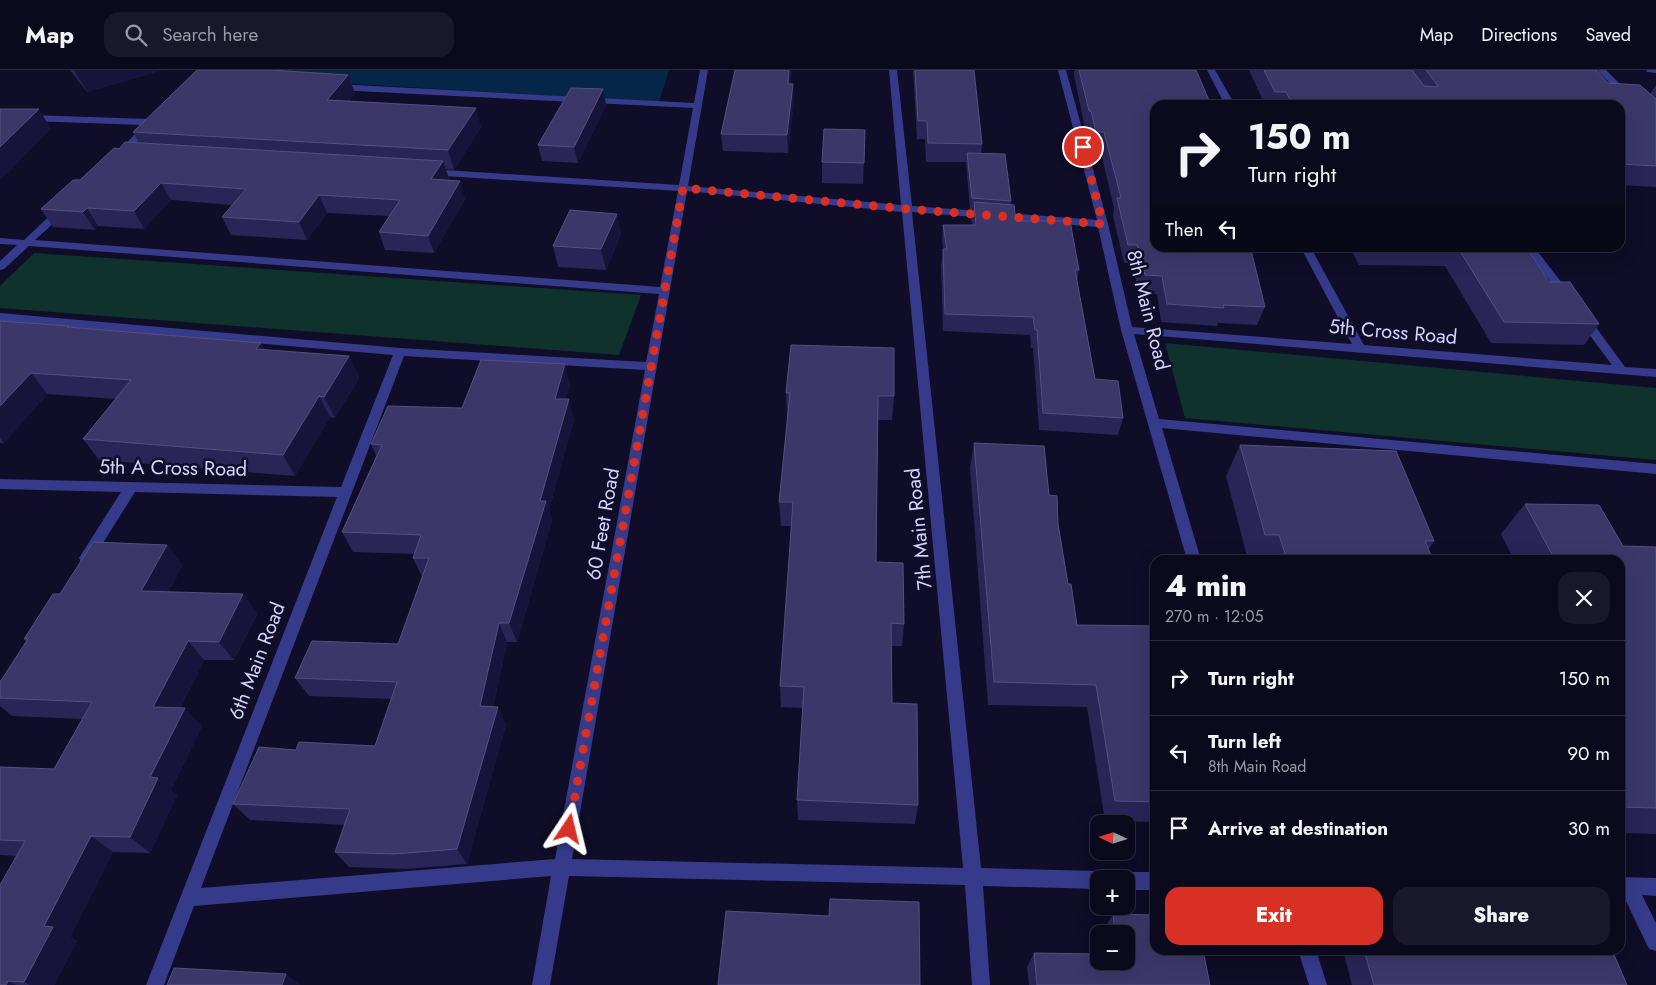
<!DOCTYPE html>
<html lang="en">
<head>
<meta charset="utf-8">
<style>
	:root { --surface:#0b0a1d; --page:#19182a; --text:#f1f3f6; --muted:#9a9aa4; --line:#2b2b3b; --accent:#d93025 }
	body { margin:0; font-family:Jost,sans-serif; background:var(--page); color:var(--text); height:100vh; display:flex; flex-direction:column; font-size:19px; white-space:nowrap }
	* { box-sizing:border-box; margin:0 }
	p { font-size:16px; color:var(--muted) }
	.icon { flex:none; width:28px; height:28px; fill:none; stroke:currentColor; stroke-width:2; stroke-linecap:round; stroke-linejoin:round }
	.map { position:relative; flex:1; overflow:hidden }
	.sheet { position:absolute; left:1150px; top:485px; width:475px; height:400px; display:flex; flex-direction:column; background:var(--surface); border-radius:15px; box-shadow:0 5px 20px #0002,0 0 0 1px var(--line) }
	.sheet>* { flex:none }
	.guide { position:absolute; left:1150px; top:30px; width:475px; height:152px; border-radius:15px; box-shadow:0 5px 20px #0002,0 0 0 1px var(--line); background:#0b0a1d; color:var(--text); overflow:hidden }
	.needle { width:32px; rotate:274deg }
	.fabs { position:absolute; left:1090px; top:745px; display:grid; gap:10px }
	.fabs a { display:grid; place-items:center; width:45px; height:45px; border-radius:10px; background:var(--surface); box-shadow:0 5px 20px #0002,0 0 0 1px var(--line); font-size:25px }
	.pin { position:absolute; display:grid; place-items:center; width:42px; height:42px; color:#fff; margin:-21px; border:2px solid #fff; border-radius:50%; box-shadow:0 1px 5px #0007 }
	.me { position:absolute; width:55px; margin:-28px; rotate:10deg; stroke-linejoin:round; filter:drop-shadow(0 0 4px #0008) }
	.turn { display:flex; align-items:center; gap:18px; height:105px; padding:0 15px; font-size:22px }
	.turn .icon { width:65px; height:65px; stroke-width:2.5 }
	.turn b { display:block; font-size:35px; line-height:42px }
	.then { display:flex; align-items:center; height:48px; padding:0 15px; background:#0003; gap:10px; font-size:19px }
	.round { display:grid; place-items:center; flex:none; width:52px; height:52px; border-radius:15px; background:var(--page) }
	.overview { display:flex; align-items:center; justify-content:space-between; height:85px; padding:0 15px }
	h1 { font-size:30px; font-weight:800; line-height:38px }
	.button { display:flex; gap:10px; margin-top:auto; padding:10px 15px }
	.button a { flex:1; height:58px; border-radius:15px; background:var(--accent); color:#fff; font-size:20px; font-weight:800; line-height:58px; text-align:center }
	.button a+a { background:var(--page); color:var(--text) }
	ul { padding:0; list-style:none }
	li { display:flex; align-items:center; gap:15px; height:75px; padding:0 15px; border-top:1px solid var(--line) }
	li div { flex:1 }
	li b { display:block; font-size:19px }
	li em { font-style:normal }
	header { display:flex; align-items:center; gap:30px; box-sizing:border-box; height:70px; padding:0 25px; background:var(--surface); border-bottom:1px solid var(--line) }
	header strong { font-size:24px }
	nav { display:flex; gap:28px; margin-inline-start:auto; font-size:18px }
	.search { width:350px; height:45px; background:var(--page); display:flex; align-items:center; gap:12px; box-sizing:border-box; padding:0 18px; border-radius:15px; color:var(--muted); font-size:19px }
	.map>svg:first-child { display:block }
	.green { fill:#10322d }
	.water { fill:#062648 }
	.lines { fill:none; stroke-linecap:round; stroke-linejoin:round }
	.minor { fill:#353b8a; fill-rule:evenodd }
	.wall { fill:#292557 }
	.shaded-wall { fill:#17143c }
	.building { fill:#3b3869; stroke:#535080 }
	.route { stroke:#d93025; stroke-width:9; stroke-dasharray:0 16.2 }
	.labels { text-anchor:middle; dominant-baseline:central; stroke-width:5; stroke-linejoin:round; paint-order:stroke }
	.street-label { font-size:20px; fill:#d4d4ff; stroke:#0f0d27 }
</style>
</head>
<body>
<header>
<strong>Map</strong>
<div class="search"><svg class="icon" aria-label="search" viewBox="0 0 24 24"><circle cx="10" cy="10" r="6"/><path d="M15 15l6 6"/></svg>Search here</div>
<nav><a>Map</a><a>Directions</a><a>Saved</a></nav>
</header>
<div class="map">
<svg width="1656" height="915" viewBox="0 0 1656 915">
	<rect width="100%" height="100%" fill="#0f0d27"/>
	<g class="green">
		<path d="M34 183 641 225 619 285 0 238V216Z"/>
		<path d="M1165 273 1656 318V390L1185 348Z"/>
	</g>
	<path class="water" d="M220 0H669L659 32 205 5Z"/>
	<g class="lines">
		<g class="minor">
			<path d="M700 0H708L688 116 901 135 889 0H897L912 136 1097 150 1058 0H1066L1108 154 1132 257 1352 274 1301 178H1311L1364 275 1612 295 1577 248 1583 244 1587 245 1625 297 1656 299V307L1134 264 1159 349 1656 394V404L1162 358 1201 490H1187L1121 260 1098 157 912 142 981 798 1099 801 1105 804 1107 809H1099V819L983 816 990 915H972L965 815 569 806 550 915H532L551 806 194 836 164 915H146L337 427 135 422 91 492 86 494 81 492 79 488 121 422 0 419V409L341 417 393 285 0 251V243L400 278 646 292 659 224 29 176 4 199 0 200V191L17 175 0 174V168L24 170 58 138 62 137 67 140 66 142 35 170 660 217 678 121 428 105 423 102 428 99 679 115 693 38 336 20 332 17 336 14 694 33ZM687 121 902 142 963 798 572 789ZM404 286 645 300 555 789 201 818Z"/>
			<path d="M1207 0H1215L1235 35H1225Z"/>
			<path d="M1597 0H1606L1630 24V28H1624Z"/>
			<path d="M1646 0H1656V3L1647 2Z"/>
			<path d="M0 44 150 49 155 52 123 88 120 89 115 86 143 55 0 50Z"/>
			<path d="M1525 178H1535L1571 225 1573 227 1571 229H1563Z"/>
			<path d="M1126 802H1155V820H1126V809H1118L1120 805Z"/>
			<path d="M1621 807 1656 808V826L1642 825 1656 853V881L1649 879 1623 825 1620 824Z"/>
			<path d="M1298 880H1316L1327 915H1309Z"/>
		</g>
	</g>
	<g class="wall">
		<path d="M70 0H162L87 22Z"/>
		<path d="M735 0H792L790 14 794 30 788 83 723 81 721 64Z"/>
		<path d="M913 0H974L982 74 981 84 1011 131V135L1016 151 1079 200 1077 211 1095 309 1123 348 1118 365 1039 360 1033 278H1031L1030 265 943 261 941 196 943 179 942 172 943 155H972L971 149 973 139H970L966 92H926L925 69H917Z"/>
		<path d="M1074 0H1196L1155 35 1265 237 1257 255 1218 253 1217 256 1161 252 1157 224 1139 223 1132 193H1124L1113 146 1114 138 1100 79H1092L1088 58H1085L1074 5Z"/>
		<path d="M1249 0H1596L1608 13 1650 24 1656 15V117L1620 115V35H1265Z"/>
		<path d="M348 5 355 23 349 31 481 57 454 100 446 99 449 109 448 110 465 129 434 183 385 180 379 162 389 146 327 143 307 170 231 165 222 147 232 135 171 130 144 159 98 156 95 160 53 157 41 139 80 110 119 79 139 73 133 62Z"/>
		<path d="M603 19 606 35 578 93 542 91 538 75Z"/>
		<path d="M865 60 863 114 822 113V92Z"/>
		<path d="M617 144 621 164 606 200 558 197 553 176Z"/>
		<path d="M1350 178H1527L1549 212 1599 254 1584 275 1491 273 1445 196 1359 195Z"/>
		<path d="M0 251 70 258 261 273 265 280 349 286 359 308 335 348 330 347 295 406 99 390 83 369 116 329 47 324 4 373H0Z"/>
		<path d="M570 314 566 329 574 349 549 440 552 450 517 572H507L493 637 506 654 467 794 406 799 349 797 335 782 345 755 250 750 233 734 296 680 375 676 391 629 309 626 295 608 398 574 422 507 413 488 414 484 353 482 342 462 376 386 371 374 462 338Z"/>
		<path d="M786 323 894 326 892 350H878L876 492 904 554 902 576H891L892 633 918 735 915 754 798 750 797 730 803 638 781 637 780 616 792 456H781L779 432 788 347H787Z"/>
		<path d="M974 373 1049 425 1058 454 1068 514 1077 555 1155 556V752L1105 751 1087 637 988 635 970 398Z"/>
		<path d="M1240 375 1434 471 1429 479 1433 490H1248L1226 406Z"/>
		<path d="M1525 434 1623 476 1656 477V764L1620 763V490H1514L1501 464Z"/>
		<path d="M183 495 168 522 243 524 257 544 234 590H204L180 638 202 656 171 720 177 725 150 783 113 782 70 867 77 871 54 915H0L16 786 0 785V697L54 699 82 649 12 646 0 636V612L26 571 24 569 60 524Z"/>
		<path d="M1113 844 1210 915H1029L1027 897 1034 883 1126 891V864H1105L1104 859Z"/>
		<path d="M1343 880H1612L1627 915H1352Z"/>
	</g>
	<g class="shaded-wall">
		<path d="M74 0H162L87 22Z"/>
		<path d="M789 0H792L788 30V14Z"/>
		<path d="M348 5 355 23 334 48 327 30Z"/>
		<path d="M793 14 794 30 788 83 787 65Z"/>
		<path d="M603 19 606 35 578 93 574 77Z"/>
		<path d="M476 38 481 57 454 100 448 80Z"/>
		<path d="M39 39 51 59 8 103 0 110V77Z"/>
		<path d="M443 91 449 109 437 127 431 109Z"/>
		<path d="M460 111 465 129 434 183 428 166Z"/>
		<path d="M161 113 171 130 144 159 134 141Z"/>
		<path d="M319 125 327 143 307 170 299 152Z"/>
		<path d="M87 138 98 156 95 160 83 142Z"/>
		<path d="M617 144 621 164 606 200 601 179Z"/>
		<path d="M261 273 273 294 256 279Z"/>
		<path d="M349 286 359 308 335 348 324 327Z"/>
		<path d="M565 294 570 314 560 349 555 329Z"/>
		<path d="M31 303 47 324 4 373 0 368V336Z"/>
		<path d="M319 326 330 347 295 406 283 385Z"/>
		<path d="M569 329 574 349 549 440 552 450 517 572 509 553 540 431Z"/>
		<path d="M167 475 183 495 157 541 141 521Z"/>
		<path d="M243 524 257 544 234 590 219 572Z"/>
		<path d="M499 553 507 572 489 654 480 636Z"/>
		<path d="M188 571 204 590 171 655 153 637Z"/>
		<path d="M498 637 506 654 467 794 457 779Z"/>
		<path d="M185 638 202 656 171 720 177 725 150 783 130 767 150 707Z"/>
		<path d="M91 766 113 782 70 867 77 871 54 915H30L24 912 44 856Z"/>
		<path d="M286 904 301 915H282Z"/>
		<path d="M8 911 16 915H6Z"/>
	</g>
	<g class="building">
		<path d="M197 0H270L348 5 327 30 476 38 448 80 133 62Z"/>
		<path d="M735 0H789L788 14H793L787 65 721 64Z"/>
		<path d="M915 0H974L982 74 928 73 927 51H918Z"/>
		<path d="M1079 0H1196L1211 35H1155V178H1245L1246 179 1251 180 1265 237 1223 235 1224 238 1167 234 1162 206 1145 205 1137 175H1128L1117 128H1121L1104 62H1096L1091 41H1089Z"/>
		<path d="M1264 0H1412L1424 16 1436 17 1438 16 1426 0H1596L1608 13 1640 15 1656 29V96L1620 94V35H1293L1286 22H1275Z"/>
		<path d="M571 18 603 19 574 77 538 75Z"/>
		<path d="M0 39H39L0 77Z"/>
		<path d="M824 59 865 60 864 93 822 92Z"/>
		<path d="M125 72 443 91 431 109 460 111 428 166 379 162 400 130 319 125 299 152 222 147 246 119 161 113 134 141 87 138 83 142 41 139 73 110H80L114 78 119 79Z"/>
		<path d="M967 83 1005 84 1011 131 972 128Z"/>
		<path d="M974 132 1014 135 1016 151H1070L1079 200H1075L1095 309 1118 311 1123 348 1043 343 1037 260H1035L1033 247 945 244 943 179H947L943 155H976Z"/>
		<path d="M570 140 617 144 601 179 553 176Z"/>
		<path d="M1458 178H1527L1549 212H1570L1599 254 1504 252Z"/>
		<path d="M0 251 69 256 67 257 261 273 256 279 349 286 324 327 319 326 283 385 83 369 131 310 31 303 0 336Z"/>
		<path d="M791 275 894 278V326H878L876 492 903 493 904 554 891 553 892 633 917 634 918 735 797 730 804 617 780 616 793 432H779L790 323H786Z"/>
		<path d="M481 290 565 294 555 329H569L540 431H546L509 553H499L480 636 498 637 457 779 394 784 335 782 350 739 233 734 259 677 296 680 299 672 375 676 397 612 295 608 312 571 398 574 429 488H413L421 465 342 462 382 375 371 374 388 336 462 338Z"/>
		<path d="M974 373 1044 376 1049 425 1057 426 1058 454 1068 514H1071L1077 555 1155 556V732L1115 731 1096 615 994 612Z"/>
		<path d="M1240 375 1396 381 1434 471H1425L1433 490H1287L1279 465H1265Z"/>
		<path d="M1525 434 1599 435 1623 476 1656 477V738L1620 737V490H1555Z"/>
		<path d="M93 472 167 475 141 521 243 524 219 572 188 571 153 637 185 638 150 707 158 708 130 767 91 766 44 856 53 857 24 912 8 911 6 915H0V815L25 771 0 770V697L54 699 92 632 0 628V612L28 569H24L53 524H60Z"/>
		<path d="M830 829 919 832 920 915H718L726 841 829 846Z"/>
		<path d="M1113 844 1155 845V880H1203L1210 915H1037L1034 883 1099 884V891H1126V864H1115Z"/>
		<path d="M1364 880H1612L1627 915H1374Z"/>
		<path d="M174 898 286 904 282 915H167Z"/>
	</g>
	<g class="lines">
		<path class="route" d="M569 759 683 118 907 139 1103 154 1083 77"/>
	</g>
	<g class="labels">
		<g class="street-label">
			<text transform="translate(1148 240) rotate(76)">8th Main Road</text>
			<text transform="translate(1393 262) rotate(5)">5th Cross Road</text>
			<text transform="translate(173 398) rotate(1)">5th A Cross Road</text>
			<text transform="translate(603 454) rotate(-80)">60 Feet Road</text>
			<text transform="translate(919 459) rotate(-96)">7th Main Road</text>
			<text transform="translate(257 591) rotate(-69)">6th Main Road</text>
		</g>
	</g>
</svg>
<div class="fabs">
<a><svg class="needle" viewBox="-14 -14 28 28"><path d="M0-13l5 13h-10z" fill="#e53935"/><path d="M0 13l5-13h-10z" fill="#9a9aa4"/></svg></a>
<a>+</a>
<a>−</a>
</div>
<div class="pin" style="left:1083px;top:77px;background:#d93025"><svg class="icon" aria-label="arrive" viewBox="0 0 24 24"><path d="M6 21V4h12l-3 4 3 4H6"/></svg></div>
<svg class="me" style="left:569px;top:759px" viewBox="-20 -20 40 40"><path d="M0-17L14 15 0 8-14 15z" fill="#d93025" stroke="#fff" stroke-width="4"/></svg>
<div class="guide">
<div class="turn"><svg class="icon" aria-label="right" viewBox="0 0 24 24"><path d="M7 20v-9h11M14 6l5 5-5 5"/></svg><div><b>150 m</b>Turn right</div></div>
<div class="then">Then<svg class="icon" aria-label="left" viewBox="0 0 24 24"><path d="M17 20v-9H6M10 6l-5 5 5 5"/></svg></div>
</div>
<section class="sheet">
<div class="overview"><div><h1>4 min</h1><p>270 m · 12:05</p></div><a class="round"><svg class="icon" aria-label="close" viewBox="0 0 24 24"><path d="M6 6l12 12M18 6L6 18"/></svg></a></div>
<ul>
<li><svg class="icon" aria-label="right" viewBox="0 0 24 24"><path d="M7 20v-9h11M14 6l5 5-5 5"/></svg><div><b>Turn right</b></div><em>150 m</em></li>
<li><svg class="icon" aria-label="left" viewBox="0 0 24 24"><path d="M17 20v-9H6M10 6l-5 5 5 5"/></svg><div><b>Turn left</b><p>8th Main Road</p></div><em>90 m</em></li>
<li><svg class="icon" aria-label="arrive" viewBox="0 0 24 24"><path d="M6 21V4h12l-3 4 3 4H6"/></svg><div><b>Arrive at destination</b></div><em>30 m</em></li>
</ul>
<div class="button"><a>Exit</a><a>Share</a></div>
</section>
</div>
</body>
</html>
